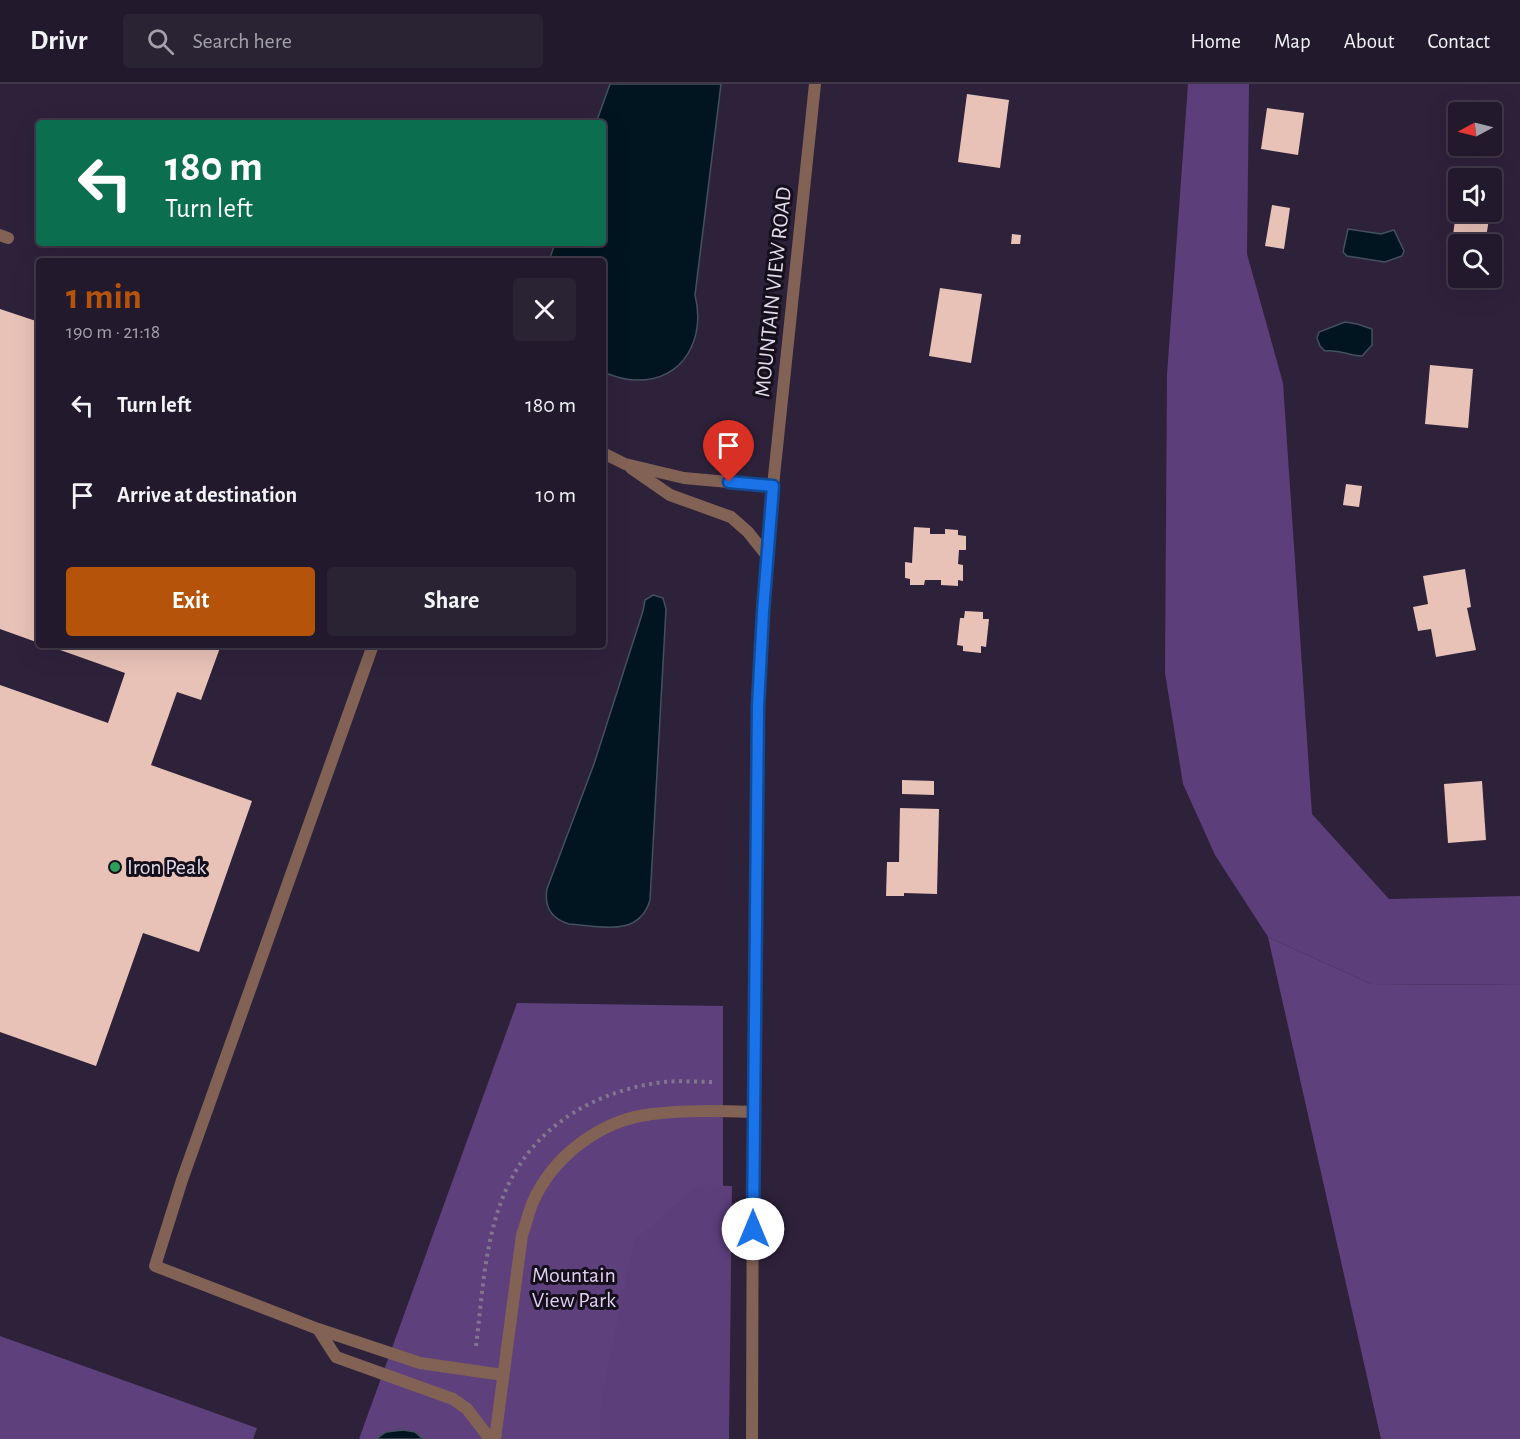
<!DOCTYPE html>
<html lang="en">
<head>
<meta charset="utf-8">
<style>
	:root { --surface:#221a2c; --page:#2a2334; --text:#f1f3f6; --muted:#a2a1a9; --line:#3f3848; --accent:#b45309 }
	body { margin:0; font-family:"Alegreya Sans",sans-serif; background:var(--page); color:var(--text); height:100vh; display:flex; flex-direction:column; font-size:22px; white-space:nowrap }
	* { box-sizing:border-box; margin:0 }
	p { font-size:20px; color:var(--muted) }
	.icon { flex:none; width:33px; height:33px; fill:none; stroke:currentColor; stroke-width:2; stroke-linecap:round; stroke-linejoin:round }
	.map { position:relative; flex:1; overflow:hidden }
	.sheet { position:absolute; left:36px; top:174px; width:570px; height:390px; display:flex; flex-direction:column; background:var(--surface); border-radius:6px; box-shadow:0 6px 24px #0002,0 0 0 2px var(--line) }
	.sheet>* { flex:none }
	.banner { position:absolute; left:36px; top:36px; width:570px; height:126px; border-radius:6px; box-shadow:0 6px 24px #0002,0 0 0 2px var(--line); background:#0b6e4f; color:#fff; overflow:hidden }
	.needle { width:39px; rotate:263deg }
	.buttons { position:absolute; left:1448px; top:18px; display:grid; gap:12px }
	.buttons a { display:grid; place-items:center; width:54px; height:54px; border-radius:6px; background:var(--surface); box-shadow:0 6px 24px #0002,0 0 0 2px var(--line); font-size:30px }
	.pin { position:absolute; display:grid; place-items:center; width:51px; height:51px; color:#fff; margin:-62px -26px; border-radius:50% 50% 50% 0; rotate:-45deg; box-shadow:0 0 6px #0007 }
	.pin .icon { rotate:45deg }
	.me { position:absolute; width:66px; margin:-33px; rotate:0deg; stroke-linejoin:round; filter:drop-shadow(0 0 4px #0008) }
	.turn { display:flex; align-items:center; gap:21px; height:126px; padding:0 30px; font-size:27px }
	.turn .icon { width:78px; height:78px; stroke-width:2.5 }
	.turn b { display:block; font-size:42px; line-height:51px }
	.round { display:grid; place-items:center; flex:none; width:63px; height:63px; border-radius:6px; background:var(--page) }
	.head { display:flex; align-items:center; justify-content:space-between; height:102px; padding:0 30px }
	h1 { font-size:36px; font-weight:600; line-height:45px; color:var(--accent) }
	.cta { display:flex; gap:12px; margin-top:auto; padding:12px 30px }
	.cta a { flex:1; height:69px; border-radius:6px; background:var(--accent); color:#fff; font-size:24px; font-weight:600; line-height:69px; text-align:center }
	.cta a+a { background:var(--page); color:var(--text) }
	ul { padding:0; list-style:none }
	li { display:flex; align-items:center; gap:18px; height:90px; padding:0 30px }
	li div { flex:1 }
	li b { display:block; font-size:22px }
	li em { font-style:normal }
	header { display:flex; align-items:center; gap:36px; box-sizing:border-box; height:84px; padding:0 30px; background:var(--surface); border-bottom:2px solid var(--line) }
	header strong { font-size:28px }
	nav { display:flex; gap:33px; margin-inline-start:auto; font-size:21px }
	.search { width:420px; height:54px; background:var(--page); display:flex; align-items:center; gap:15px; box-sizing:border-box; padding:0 21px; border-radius:6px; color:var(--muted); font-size:22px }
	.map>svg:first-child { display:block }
	.green { fill:#5e417c }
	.forest { fill:#5b3e7a }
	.water { fill:#001520; stroke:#44505d; stroke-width:1.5 }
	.building { fill:#e9c2b7 }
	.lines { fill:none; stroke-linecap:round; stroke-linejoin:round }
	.path { stroke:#81778c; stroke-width:4; stroke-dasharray:3 4.5; stroke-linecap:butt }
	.service { stroke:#826255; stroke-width:12 }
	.minor { stroke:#826255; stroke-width:12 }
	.tertiary { stroke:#826255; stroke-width:12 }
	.route-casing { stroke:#114b97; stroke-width:15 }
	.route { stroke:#1a73e8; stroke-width:10 }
	.leisure-dot { fill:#2e9e5b; stroke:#140f1a; stroke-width:2 }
	.labels { text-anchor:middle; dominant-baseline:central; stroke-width:6; stroke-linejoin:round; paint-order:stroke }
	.street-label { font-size:22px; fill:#e2dbeb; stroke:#140f1a }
	.poi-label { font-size:22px; fill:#e2dbeb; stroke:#140f1a; text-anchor:start }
	.park-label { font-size:22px; fill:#decef2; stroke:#140f1a }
</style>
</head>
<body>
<header>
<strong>Drivr</strong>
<div class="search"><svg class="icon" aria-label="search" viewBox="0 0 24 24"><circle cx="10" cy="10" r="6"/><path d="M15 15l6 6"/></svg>Search here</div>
<nav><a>Home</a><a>Map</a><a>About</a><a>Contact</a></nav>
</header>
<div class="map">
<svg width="1520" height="1355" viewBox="0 0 1520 1355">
	<rect width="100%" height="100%" fill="#2e223b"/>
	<g class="green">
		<path d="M1268 853 1371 900 1520 901V1355H1381Z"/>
		<path d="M517 919 723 922V1355H359Z"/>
		<path d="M0 1252 257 1344 253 1355H0Z"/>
	</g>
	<g class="forest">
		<path d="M1188 0H1249L1247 170 1283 299 1312 730 1389 815 1520 812V901L1371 900 1268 853 1215 771 1183 700 1165 589 1167 290Z"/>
		<path d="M699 1101 732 1102 729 1355H600L601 1318 634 1157Z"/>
	</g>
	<g class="water">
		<path d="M610 0H721L695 211C706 254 684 298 635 296 624 296 613 292 603 288V177H549L555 159H603V39H596Z"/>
		<path d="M1348 145 1381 150 1394 146 1404 167 1402 172 1385 178 1347 172 1343 168Z"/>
		<path d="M1345 238 1357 240 1372 245V261L1362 272C1348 272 1341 265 1325 267L1320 262 1317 254 1319 248Z"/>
		<path d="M653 511 663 514 666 525 650 816C639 854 600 842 569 840 552 835 544 823 547 805L594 680 643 527 645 516Z"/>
		<path d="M403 1346 415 1348 423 1355H376L386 1348Z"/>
	</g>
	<g class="building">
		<path d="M967 10 1009 16 1000 84 958 78Z"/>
		<path d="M1267 24 1304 29 1298 71 1261 65Z"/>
		<path d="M1462 88 1501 94 1494 136 1489 135 1485 160 1452 159 1456 128H1491V94H1461Z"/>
		<path d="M1272 121 1290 124 1284 165 1265 162Z"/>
		<path d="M1012 150 1021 151 1020 160H1011Z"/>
		<path d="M940 204 982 210 971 279 929 272Z"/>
		<path d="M0 225 39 238V559L0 545Z"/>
		<path d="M1430 281 1473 285 1468 344 1425 340Z"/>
		<path d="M1346 400 1362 402 1359 423 1343 421Z"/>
		<path d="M914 443 930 444V450H945V445L958 446V451L966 452V466H959L958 480 963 481V497L958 496V502L941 501V496H925L924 501H910V495L905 494V478L912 479Z"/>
		<path d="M1465 485 1471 523 1467 524 1476 566 1436 573 1431 545 1418 547 1413 523 1428 520 1423 492Z"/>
		<path d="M965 527 983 528V535H989L986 563 981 562V569L963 567V562L957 561 960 534H964Z"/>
		<path d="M46 561H221L201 616 177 608 151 681 252 717 199 868 143 849 96 982 0 948V601L108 639 125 589Z"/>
		<path d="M902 696 934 697V711L902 710Z"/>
		<path d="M1482 697 1486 756 1448 759 1444 700Z"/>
		<path d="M900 724 939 725 937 810 904 809V812H886L887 778H899Z"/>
	</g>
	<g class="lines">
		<path class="path" d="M476 1262C482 1215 484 1164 501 1118 526 1049 586 1010 656 999 676 996 696 998 716 998"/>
		<g class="service">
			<path d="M0 151 8 154"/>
			<path d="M603 369 625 380 684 394 773 402"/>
			<path d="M631 384 670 411 731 433 748 448 768 473"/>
			<path d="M373 561 182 1096 155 1182 318 1245 420 1279 503 1291"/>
			<path d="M318 1245 336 1273 453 1315 467 1325 490 1355"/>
		</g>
		<path class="minor" d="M495 1355 522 1151C526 1141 528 1130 532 1120 552 1073 600 1036 652 1030 686 1026 720 1027 753 1028"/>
		<path class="tertiary" d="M752 1355 753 1028 758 622 763 528 773 402 815 0"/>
	</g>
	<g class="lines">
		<defs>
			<path id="route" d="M729 398 773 402 763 528 758 622 753 1145"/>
		</defs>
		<use href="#route" class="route-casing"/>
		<use href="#route" class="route"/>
	</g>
	<circle class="leisure-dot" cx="115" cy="783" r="6"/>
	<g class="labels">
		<g class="street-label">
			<text transform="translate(773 208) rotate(-84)">MOUNTAIN VIEW ROAD</text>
		</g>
		<g class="poi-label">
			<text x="127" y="783">Iron Peak</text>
		</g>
		<g class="park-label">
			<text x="574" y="1191">Mountain<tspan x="574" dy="25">View Park</tspan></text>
		</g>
	</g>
</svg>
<div class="buttons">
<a><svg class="needle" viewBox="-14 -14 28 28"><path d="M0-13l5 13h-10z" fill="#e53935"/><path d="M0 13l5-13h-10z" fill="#a2a1a9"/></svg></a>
<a><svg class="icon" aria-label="sound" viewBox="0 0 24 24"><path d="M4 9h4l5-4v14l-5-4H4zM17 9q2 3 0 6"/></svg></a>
<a><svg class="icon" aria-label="search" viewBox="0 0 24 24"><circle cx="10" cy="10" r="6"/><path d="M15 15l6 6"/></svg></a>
</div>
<div class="pin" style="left:729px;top:398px;background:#d93025"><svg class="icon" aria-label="arrive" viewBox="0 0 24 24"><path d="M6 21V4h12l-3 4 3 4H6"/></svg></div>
<svg class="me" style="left:753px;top:1145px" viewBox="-20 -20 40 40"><circle r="19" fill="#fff"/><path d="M0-13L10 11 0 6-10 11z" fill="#1a73e8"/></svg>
<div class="banner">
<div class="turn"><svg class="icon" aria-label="left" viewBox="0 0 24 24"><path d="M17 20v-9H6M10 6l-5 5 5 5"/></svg><div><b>180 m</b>Turn left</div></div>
</div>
<section class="sheet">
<div class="head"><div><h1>1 min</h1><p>190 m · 21:18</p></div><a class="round"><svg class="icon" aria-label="close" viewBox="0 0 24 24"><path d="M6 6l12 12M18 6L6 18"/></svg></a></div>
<ul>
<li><svg class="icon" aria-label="left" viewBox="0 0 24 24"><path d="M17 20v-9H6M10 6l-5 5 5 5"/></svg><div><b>Turn left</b></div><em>180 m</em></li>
<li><svg class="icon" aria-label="arrive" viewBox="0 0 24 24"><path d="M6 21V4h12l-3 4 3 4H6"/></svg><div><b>Arrive at destination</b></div><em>10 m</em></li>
</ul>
<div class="cta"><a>Exit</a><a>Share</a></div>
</section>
</div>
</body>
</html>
